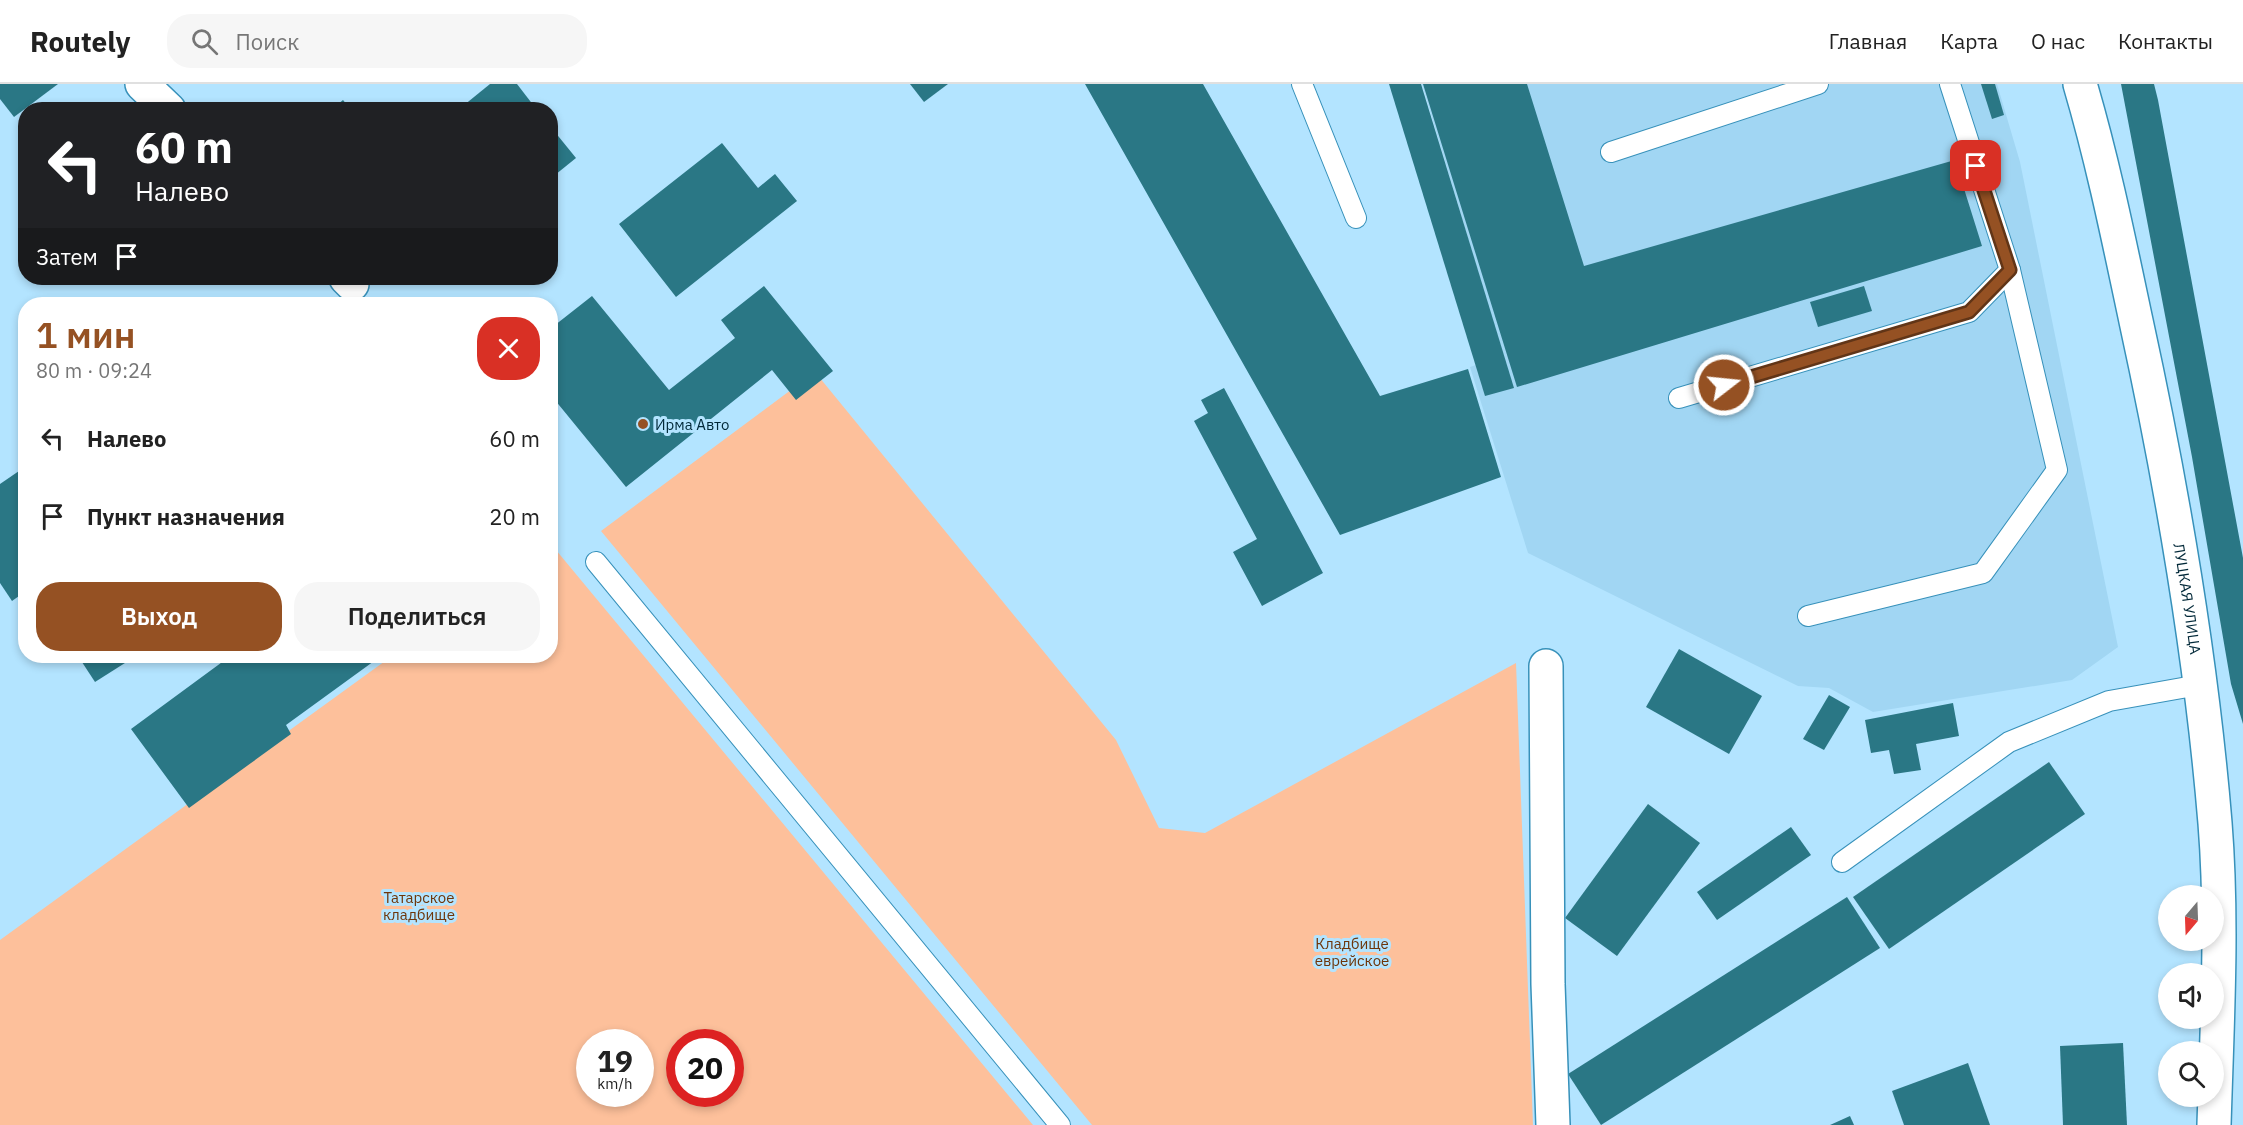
<!DOCTYPE html>
<html lang="ru">
<head>
<meta charset="utf-8">
<style>
	:root { --surface:#fff; --page:#f6f6f6; --text:#222; --muted:#767676; --line:#e0e0e0; --accent:#955123 }
	body { margin:0; font-family:"IBM Plex Sans",sans-serif; background:var(--page); color:var(--text); height:100vh; display:flex; flex-direction:column; font-size:22px; white-space:nowrap }
	* { box-sizing:border-box; margin:0 }
	p { font-size:20px; color:var(--muted) }
	.icon { flex:none; width:33px; height:33px; fill:none; stroke:currentColor; stroke-width:2; stroke-linecap:round; stroke-linejoin:round }
	.map { position:relative; flex:1; overflow:hidden }
	.details { position:absolute; left:18px; top:213px; width:540px; height:366px; display:flex; flex-direction:column; background:var(--surface); border-radius:24px; box-shadow:0 3px 9px #0003 }
	.details>* { flex:none }
	.top-card { position:absolute; left:18px; top:18px; width:540px; height:183px; border-radius:24px; box-shadow:0 3px 9px #0003; background:#202124; color:#fff; overflow:hidden }
	.needle { width:39px; rotate:199deg }
	.fabs { position:absolute; left:2158px; top:801px; display:grid; gap:12px }
	.fabs a { display:grid; place-items:center; width:66px; height:66px; border-radius:50%; background:var(--surface); box-shadow:0 3px 9px #0003; font-size:30px }
	.speed { position:absolute; left:576px; top:945px; display:flex; gap:12px; font-size:30px; font-weight:700; text-align:center }
	.speed>* { display:grid; place-content:center; width:78px; height:78px; border-radius:50%; background:var(--surface); box-shadow:0 3px 9px #0003; line-height:1 }
	.speed small { font-size:15px; font-weight:400 }
	.speed .limit { border:9px solid #d22; background:#fff; color:#111 }
	.pin { position:absolute; display:grid; place-items:center; width:51px; height:51px; color:#fff; margin:-26px; border-radius:12px; box-shadow:0 3px 9px #0006 }
	.me { position:absolute; width:66px; margin:-33px; rotate:74deg; stroke-linejoin:round; filter:drop-shadow(0 0 4px #0008) }
	.turn { display:flex; align-items:center; gap:21px; height:126px; padding:0 18px; font-size:27px }
	.turn .icon { width:78px; height:78px; stroke-width:2.5 }
	.turn b { display:block; font-size:42px; line-height:51px }
	.then { display:flex; align-items:center; height:57px; padding:0 18px; background:#0003; gap:12px; font-size:22px }
	.round { display:grid; place-items:center; flex:none; width:63px; height:63px; border-radius:24px; background:var(--page) }
	.headline { display:flex; align-items:center; justify-content:space-between; height:102px; padding:0 18px }
	h1 { font-size:36px; font-weight:600; line-height:45px; color:var(--accent) }
	.button { display:flex; gap:12px; margin-top:auto; padding:12px 18px }
	.button a { flex:1; height:69px; border-radius:24px; background:var(--accent); color:#fff; font-size:24px; font-weight:600; line-height:69px; text-align:center }
	.button a+a { background:var(--page); color:var(--text) }
	ul { padding:0; list-style:none }
	li { display:flex; align-items:center; gap:18px; height:78px; padding:0 18px }
	li div { flex:1 }
	li b { display:block; font-size:22px }
	li em { font-style:normal }
	header { display:flex; align-items:center; gap:36px; box-sizing:border-box; height:84px; padding:0 30px; background:var(--surface); border-bottom:2px solid var(--line) }
	header strong { font-size:28px }
	nav { display:flex; gap:33px; margin-inline-start:auto; font-size:21px }
	.search { width:420px; height:54px; background:var(--page); display:flex; align-items:center; gap:15px; box-sizing:border-box; padding:0 21px; border-radius:24px; color:var(--muted); font-size:22px }
	.map>svg:first-child { display:block }
	.built { fill:#a1d6f3 }
	.green { fill:#fdc09b; fill-rule:evenodd }
	.building { fill:#2a7785 }
	.lines { fill:none; stroke-linecap:round; stroke-linejoin:round }
	.service-casing { stroke:#3791ba; stroke-width:22 }
	.minor-casing { stroke:#3791ba; stroke-width:36 }
	.service { stroke:#fff; stroke-width:20 }
	.minor { stroke:#fff; stroke-width:33 }
	.route-casing { stroke:#613517; stroke-width:15 }
	.route { stroke:#955123; stroke-width:10 }
	.poi-dot { fill:#955123; stroke:#b3e4ff; stroke-width:2 }
	.labels { text-anchor:middle; dominant-baseline:central; stroke-width:6; stroke-linejoin:round; paint-order:stroke }
	.poi-label { font-size:15px; fill:#012838; stroke:#b3e4ff; text-anchor:start }
	.street-label { font-size:15px; fill:#012838; stroke:#b3e4ff }
	.park-label { font-size:15px; fill:#6d350a; stroke:#b3e4ff }
</style>
</head>
<body>
<header>
<strong>Routely</strong>
<div class="search"><svg class="icon" aria-label="search" viewBox="0 0 24 24"><circle cx="10" cy="10" r="6"/><path d="M15 15l6 6"/></svg>Поиск</div>
<nav><a>Главная</a><a>Карта</a><a>О нас</a><a>Контакты</a></nav>
</header>
<div class="map">
<svg width="2243" height="1041" viewBox="0 0 2243 1041">
	<rect width="100%" height="100%" fill="#b3e4ff"/>
	<path class="built" d="M1422 0H1997L2020 78 2118 563 2072 596 1873 628 1829 604 1798 602 1528 469 1470 283 1503 272Z"/>
	<g class="green">
		<path d="M815 288 1116 656 1159 744 1205 749 1516 579 1533 1041H1092L601 447Z"/>
		<path d="M551 460 1033 1041H0V856L392 572H550ZM590 958H640V1010H590ZM680 958H730V1010H680Z"/>
	</g>
	<g class="building">
		<path d="M0 0H58L14 33 0 15Z"/>
		<path d="M490 0H517L537 26H458Z"/>
		<path d="M910 0H948L924 18Z"/>
		<path d="M1085 0H1203L1380 312 1468 285 1501 393 1340 451Z"/>
		<path d="M1389 0H1421L1514 304 1485 312Z"/>
		<path d="M1423 0H1527L1584 182 1955 76 1982 162 1517 303Z"/>
		<path d="M1981 0H1995L2004 31 1992 35Z"/>
		<path d="M2121 0H2154L2158 16 2243 474V640L2231 600 2192 373Z"/>
		<path d="M343 16 351 26H331Z"/>
		<path d="M550 42 576 74 550 95Z"/>
		<path d="M722 59 758 104 775 90 797 117 676 213 619 140Z"/>
		<path d="M764 202 833 287 796 316 772 286 626 403 550 310V245L592 212 669 306 735 254 721 236Z"/>
		<path d="M1864 202 1872 227 1818 243 1810 218Z"/>
		<path d="M1224 304 1323 489 1262 522 1233 468 1257 455 1194 337 1208 329 1201 316Z"/>
		<path d="M19 387 26 396V507L12 517 0 499V400Z"/>
		<path d="M1679 565 1762 612 1729 670 1646 623Z"/>
		<path d="M78 572H136L95 598Z"/>
		<path d="M228 572H381L286 641 291 650 189 724 131 645 229 573Z"/>
		<path d="M1829 611 1850 623 1824 666 1803 655Z"/>
		<path d="M1953 619 1959 652 1916 660 1921 686 1894 690 1889 666 1871 669 1865 636Z"/>
		<path d="M2049 678 2085 730 1889 865 1853 813Z"/>
		<path d="M1648 720 1700 759 1617 872 1565 834Z"/>
		<path d="M1791 743 1811 771 1717 836 1697 808Z"/>
		<path d="M1847 813 1880 864 1601 1041 1568 990Z"/>
		<path d="M2123 959 2127 1041H2063L2060 962Z"/>
		<path d="M1968 979 1990 1041H1904L1892 1007Z"/>
		<path d="M1850 1032 1854 1041H1830Z"/>
	</g>
	<g class="lines">
		<defs>
			<g id="service">
				<path d="M1302 0 1356 134"/>
				<path d="M1611 68 1818 0"/>
				<path d="M1679 314 1969 228 2010 186 1950 0"/>
				<path d="M596 478 1060 1041"/>
				<path d="M1808 532 1983 489 2057 386 2010 186"/>
				<path d="M1842 778 2009 658 2109 617 2199 601"/>
			</g>
			<g id="minor">
				<path d="M142 0 169 26"/>
				<path id="s1" d="M2080 0C2103 78 2119 157 2136 237 2172 402 2201 570 2215 739 2223 839 2217 941 2214 1041"/>
				<path d="M346 194 352 200"/>
				<path d="M1546 582 1548 900 1553 1041"/>
			</g>
		</defs>
		<use href="#service" class="service-casing"/>
		<use href="#minor" class="minor-casing"/>
		<use href="#service" class="service"/>
		<use href="#minor" class="minor"/>
	</g>
	<g class="lines">
		<defs>
			<path id="route" d="M1724 301 1969 228 2010 186 1976 82"/>
		</defs>
		<use href="#route" class="route-casing"/>
		<use href="#route" class="route"/>
	</g>
	<circle class="poi-dot" cx="643" cy="340" r="6"/>
	<g class="labels">
		<g class="poi-label">
			<text x="655" y="340">Ирма Авто</text>
		</g>
		<g class="street-label">
			<text stroke="none"><textPath href="#s1" startOffset="526">ЛУЦКАЯ УЛИЦА</textPath></text>
		</g>
		<g class="park-label">
			<text x="419" y="813">Татарское<tspan x="419" dy="17">кладбище</tspan></text>
			<text x="1352" y="859">Кладбище<tspan x="1352" dy="17">еврейское</tspan></text>
		</g>
	</g>
</svg>
<div class="fabs">
<a><svg class="needle" viewBox="-14 -14 28 28"><path d="M0-13l5 13h-10z" fill="#e53935"/><path d="M0 13l5-13h-10z" fill="#767676"/></svg></a>
<a><svg class="icon" aria-label="sound" viewBox="0 0 24 24"><path d="M4 9h4l5-4v14l-5-4H4zM17 9q2 3 0 6"/></svg></a>
<a><svg class="icon" aria-label="search" viewBox="0 0 24 24"><circle cx="10" cy="10" r="6"/><path d="M15 15l6 6"/></svg></a>
</div>
<div class="speed"><div>19<small>km/h</small></div><div class="limit">20</div></div>
<div class="pin" style="left:1976px;top:82px;background:#d93025"><svg class="icon" aria-label="arrive" viewBox="0 0 24 24"><path d="M6 21V4h12l-3 4 3 4H6"/></svg></div>
<svg class="me" style="left:1724px;top:301px" viewBox="-20 -20 40 40"><circle r="17" fill="#955123" stroke="#fff" stroke-width="3"/><path d="M0-11L8 9 0 5-8 9z" fill="#fff"/></svg>
<div class="top-card">
<div class="turn"><svg class="icon" aria-label="left" viewBox="0 0 24 24"><path d="M17 20v-9H6M10 6l-5 5 5 5"/></svg><div><b>60 m</b>Налево</div></div>
<div class="then">Затем<svg class="icon" aria-label="arrive" viewBox="0 0 24 24"><path d="M6 21V4h12l-3 4 3 4H6"/></svg></div>
</div>
<section class="details">
<div class="headline"><div><h1>1 мин</h1><p>80 m · 09:24</p></div><a class="round" style="background:#d93025;color:#fff"><svg class="icon" aria-label="close" viewBox="0 0 24 24"><path d="M6 6l12 12M18 6L6 18"/></svg></a></div>
<ul>
<li><svg class="icon" aria-label="left" viewBox="0 0 24 24"><path d="M17 20v-9H6M10 6l-5 5 5 5"/></svg><div><b>Налево</b></div><em>60 m</em></li>
<li><svg class="icon" aria-label="arrive" viewBox="0 0 24 24"><path d="M6 21V4h12l-3 4 3 4H6"/></svg><div><b>Пункт назначения</b></div><em>20 m</em></li>
</ul>
<div class="button"><a>Выход</a><a>Поделиться</a></div>
</section>
</div>
</body>
</html>
